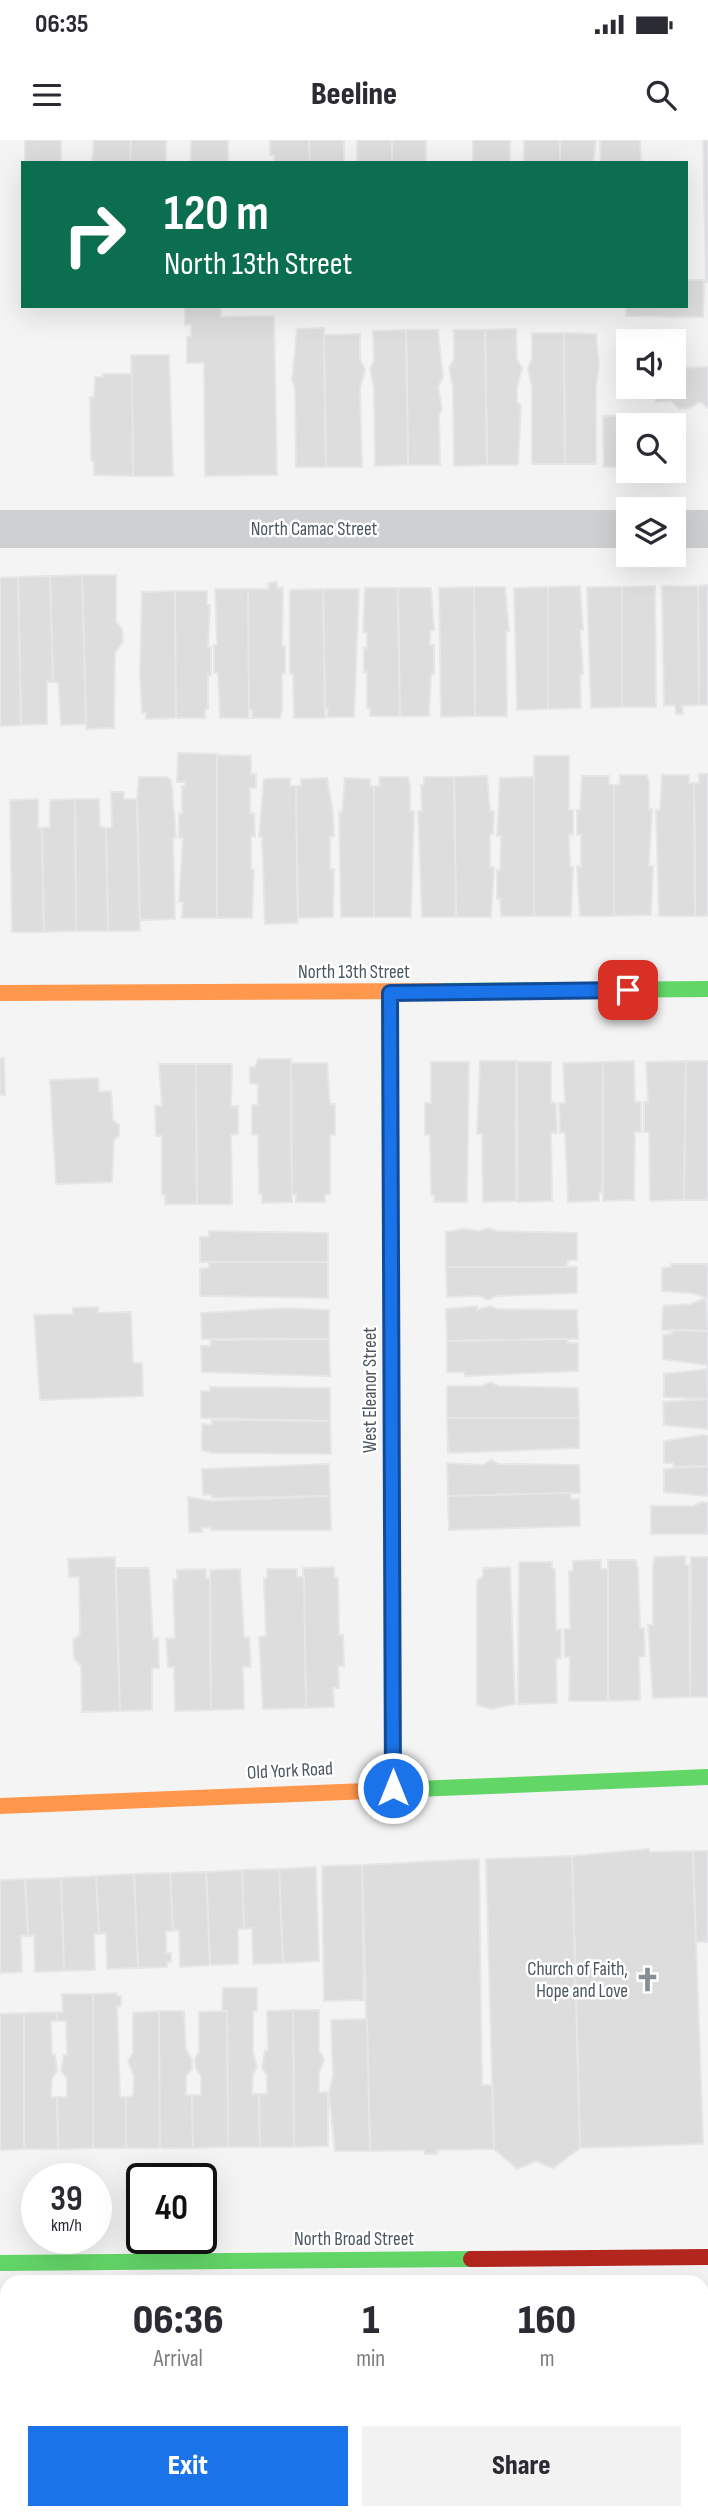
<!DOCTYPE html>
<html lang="en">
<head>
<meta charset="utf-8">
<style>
	:root { --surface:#fff; --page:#f2f2f3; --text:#2b2b33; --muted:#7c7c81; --accent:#1a73e8 }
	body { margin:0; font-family:"Sofia Sans Condensed",sans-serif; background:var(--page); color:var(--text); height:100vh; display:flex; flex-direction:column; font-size:26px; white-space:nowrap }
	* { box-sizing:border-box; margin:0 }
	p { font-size:23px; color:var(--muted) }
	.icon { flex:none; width:38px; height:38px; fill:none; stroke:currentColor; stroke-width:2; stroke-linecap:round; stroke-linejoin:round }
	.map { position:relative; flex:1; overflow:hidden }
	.side { position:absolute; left:0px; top:2135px; width:709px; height:245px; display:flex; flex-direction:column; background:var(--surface); border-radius:21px 21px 0 0; box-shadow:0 7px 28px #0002 }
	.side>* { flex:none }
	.top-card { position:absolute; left:21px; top:21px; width:667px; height:147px; border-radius:0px; box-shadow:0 7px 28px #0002; background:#0b6e4f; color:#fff; overflow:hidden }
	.controls { position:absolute; left:616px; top:189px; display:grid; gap:14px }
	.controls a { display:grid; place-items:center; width:70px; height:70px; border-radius:0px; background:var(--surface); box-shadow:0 7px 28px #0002; font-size:35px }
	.speed { position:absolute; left:21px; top:2023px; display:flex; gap:14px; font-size:35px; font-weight:700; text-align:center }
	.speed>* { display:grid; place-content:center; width:91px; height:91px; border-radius:50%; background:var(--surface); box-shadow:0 7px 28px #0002; line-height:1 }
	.speed small { font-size:18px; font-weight:400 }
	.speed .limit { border:4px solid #111; border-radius:10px; background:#fff; color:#111 }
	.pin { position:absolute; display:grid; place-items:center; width:60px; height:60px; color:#fff; margin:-30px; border-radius:14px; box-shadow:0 4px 10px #0006 }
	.me { position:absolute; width:77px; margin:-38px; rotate:0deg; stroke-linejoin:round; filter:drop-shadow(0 0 5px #0008) }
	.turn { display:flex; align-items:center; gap:24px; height:147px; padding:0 28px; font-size:32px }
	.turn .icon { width:91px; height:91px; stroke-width:2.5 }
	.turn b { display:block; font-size:49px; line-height:60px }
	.eta { display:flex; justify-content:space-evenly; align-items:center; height:119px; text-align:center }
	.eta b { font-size:42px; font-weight:800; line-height:49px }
	.cta { display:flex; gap:14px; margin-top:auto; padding:14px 28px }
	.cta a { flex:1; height:80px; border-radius:0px; background:var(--accent); color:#fff; font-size:28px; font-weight:800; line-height:80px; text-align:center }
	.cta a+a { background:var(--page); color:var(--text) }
	.status { display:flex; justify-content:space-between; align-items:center; height:49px; padding:0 35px; background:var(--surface); direction:ltr }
	.status svg { height:19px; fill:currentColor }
	header { display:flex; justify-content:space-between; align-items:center; height:91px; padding:0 28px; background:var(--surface); font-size:32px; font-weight:800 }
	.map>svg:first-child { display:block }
	.building { fill:#ddddde; stroke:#e5e6e7; stroke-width:2 }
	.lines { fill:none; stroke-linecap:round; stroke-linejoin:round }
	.lane { stroke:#ced0d2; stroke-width:23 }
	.street { stroke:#ced0d2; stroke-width:38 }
	.fast { stroke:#63d668; stroke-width:16 }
	.slow { stroke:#ff974d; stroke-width:16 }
	.jam { stroke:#b3261e; stroke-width:16 }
	.route-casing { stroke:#114b97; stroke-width:18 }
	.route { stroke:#1a73e8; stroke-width:12 }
	.labels { text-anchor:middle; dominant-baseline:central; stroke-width:5; stroke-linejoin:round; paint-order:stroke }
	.street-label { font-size:19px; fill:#4a5661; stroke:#fff }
	.poi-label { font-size:19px; fill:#4a5661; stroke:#fff; text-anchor:end }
</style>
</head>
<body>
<div class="status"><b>06:35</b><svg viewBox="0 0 49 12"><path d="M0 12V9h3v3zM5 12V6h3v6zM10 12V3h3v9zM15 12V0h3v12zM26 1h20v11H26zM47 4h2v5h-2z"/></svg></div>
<header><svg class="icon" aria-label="menu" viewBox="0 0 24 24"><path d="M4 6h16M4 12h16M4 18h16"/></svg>Beeline<svg class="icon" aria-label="search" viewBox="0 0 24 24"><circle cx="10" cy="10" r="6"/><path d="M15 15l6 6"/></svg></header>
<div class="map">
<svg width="708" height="2380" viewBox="0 0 708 2380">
	<rect width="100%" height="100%" fill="#f4f4f4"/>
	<g class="building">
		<rect x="25" y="0" width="36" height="23"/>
		<path d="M94 0H131L130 23H92Z"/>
		<path d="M131 0H166V23H130Z"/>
		<rect x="191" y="0" width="37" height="23"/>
		<path d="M270 0H309L310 23H274V15H270Z"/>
		<path d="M309 0H344V23H310Z"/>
		<rect x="357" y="0" width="35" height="23"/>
		<rect x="392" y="0" width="34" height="23"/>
		<rect x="473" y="0" width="37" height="23"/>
		<rect x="524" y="0" width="36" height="23"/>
		<path d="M560 0H596L593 23H560Z"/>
		<path d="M600 0H640L641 23H601Z"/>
		<path d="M703 0H708V142H706Z"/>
		<path d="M686 140H704L703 177 626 176V166H686Z"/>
		<path d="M185 166H220L221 177 274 176 277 335 205 336 204 223H187V197L191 196V184L185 185Z"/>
		<path d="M324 188 326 327H296L295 249 292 240 297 189Z"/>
		<path d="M516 189 517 219 522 228 517 248V262L521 265 518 325H487L485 190Z"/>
		<path d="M406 190H438L443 237 438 247 442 269 439 276 440 325H408Z"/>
		<path d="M406 190 408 325 375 326 374 248 370 229 374 220 373 191Z"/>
		<path d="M454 190H485L487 325 454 326 453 247 449 228 454 219Z"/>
		<path d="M532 193H564L565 324H532V247L528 228 532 219Z"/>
		<path d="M564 193 596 194 599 226 596 246V324H565Z"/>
		<path d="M360 194V219L365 230 360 248 362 327H326L324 195Z"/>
		<path d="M131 215H169L173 336H133Z"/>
		<path d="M708 227V268L700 262 689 268 679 269 671 261 656 262V247H674V228Z"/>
		<path d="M103 234H132L133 336 94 335V321L91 320 90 257H94L95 237H103Z"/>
		<path d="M641 275V285H628V327H604L603 276Z"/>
		<path d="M82 435H116V482L122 489 123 502 115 512 114 588 86 589Z"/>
		<path d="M82 435 86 584 61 585 58 542H53L50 436Z"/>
		<path d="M50 436 53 542H47V584L21 585 18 437Z"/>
		<path d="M18 437 21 585 0 586V438Z"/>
		<path d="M277 442V448H283L282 506H285V533H282V569L280 578H252V570L248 569V449H269L268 443Z"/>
		<path d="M708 445V565H699L698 446Z"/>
		<path d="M580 446 583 490H580L583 534H580L581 568 548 569V447Z"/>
		<path d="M655 446 656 567H622V447Z"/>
		<path d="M662 446H698L699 565 682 566 683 574H676L675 565 664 566Z"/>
		<path d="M474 447H505L509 491H506L507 576H475Z"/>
		<path d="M474 447 475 576 441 577 439 448Z"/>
		<path d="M548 447V569L517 570 514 448Z"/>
		<path d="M587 447H622V567L591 568Z"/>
		<path d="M365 448H398L400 576H370V568H367V532H364V508H367V493L363 492Z"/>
		<path d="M398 448H431L434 490 430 491V505H434V534H431L429 576H400Z"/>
		<path d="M215 449H248L249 578H220L218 533H214V505H217Z"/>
		<path d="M323 449H359L354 577H327L328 569H325Z"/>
		<path d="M323 449 325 578H294L293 534H290V450Z"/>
		<path d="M175 451 176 578 146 579V572L142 573 140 534 142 452Z"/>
		<path d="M175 451H207V465H210L208 507H211V535H208V569H205V578H176Z"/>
		<path d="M178 613 218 614 217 778H182L183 762H179L183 698H179V673H182V646H185V642H177Z"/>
		<path d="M217 615 251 616V634H256V648H250V673H254L255 697 251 696V729H254L252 778H217Z"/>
		<path d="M534 616H569V670H573V695L569 694 570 727H573L571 776H534Z"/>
		<path d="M699 634H708V776H695L694 643H699Z"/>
		<path d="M620 635H647L649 642V670L652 669 649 726H653L651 775 614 776V645L620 644Z"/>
		<path d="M662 635H689V643H694L695 776H659L656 670H660Z"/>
		<path d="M487 636 490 671H494L493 694H490V727H494L491 777H456L454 637Z"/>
		<path d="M582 636H609V644L614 645V776H580L577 726 581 727V695H577V670H580Z"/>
		<path d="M139 637H166L170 639 172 647 176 698H173L175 779 140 780 137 659Z"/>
		<path d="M379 637H408L410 645V671H414L411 777H374V646H380Z"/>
		<path d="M424 637H454L456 777H422L418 671H422L421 645H424Z"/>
		<path d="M534 637V776H501L500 759H497V730H500L501 696H497L500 638Z"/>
		<path d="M290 638V646H296L298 778 297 783 265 784 262 697H259L264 639Z"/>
		<path d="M327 638 333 672 334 696 330 697V729H334L333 777 298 778 296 646H301V639Z"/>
		<path d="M345 638 370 639V646H374V777H341L339 672H342Z"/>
		<path d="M111 652H124V659H137L140 791H108L106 688 112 687Z"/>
		<path d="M38 659V688H42L44 792H12L10 660Z"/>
		<path d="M75 659H99L100 687 106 688 108 791H76Z"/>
		<path d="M75 659 76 791 44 792 42 688 50 687V660Z"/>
		<path d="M0 918H4L5 955H0Z"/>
		<path d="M258 919H291L292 1062 262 1063V1054H259L258 995 252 994V965H258V944L250 943V927H255Z"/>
		<path d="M480 921H516V1061L483 1062 482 994H477Z"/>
		<path d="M634 921 635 962H641V992H635L634 1060 603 1061V922Z"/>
		<path d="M686 921 684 1060 650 1061 649 992H644V962H648L646 922Z"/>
		<path d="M686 921H708V1060H684Z"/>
		<path d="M431 922H469L467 1062H434V1055H431L430 995H425V963H431Z"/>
		<path d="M517 922H551V962L556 963 557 993H551L552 1061 518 1062Z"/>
		<path d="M603 922 602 1052H599V1061L568 1062 565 992 560 993 559 963H565L563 923Z"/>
		<path d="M291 923H327L330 964H335V995H330V1054L325 1055V1062H296V1054H292Z"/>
		<path d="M159 924H196L197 1064H165V1055H162V996H156L155 966H162Z"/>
		<path d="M196 924H232L231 966H238V994L231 995 232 1064H197Z"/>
		<path d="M98 938 99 952 111 951 113 980 119 985V996L114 1000 112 1042 56 1044 50 940Z"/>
		<path d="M489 1088 496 1091 577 1093V1120H568L567 1127H446V1092L463 1089 480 1091Z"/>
		<path d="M209 1091 328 1093V1122H200V1097H209Z"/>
		<path d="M209 1122H328V1158L200 1156V1129L209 1128Z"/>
		<path d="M671 1124H708V1158L691 1153 662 1151V1128L671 1127Z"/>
		<path d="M446 1127H577V1153L497 1156 488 1160 480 1156 447 1157Z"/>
		<path d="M706 1158 708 1191 662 1190 663 1166 691 1164Z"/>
		<path d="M477 1166V1170L490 1166 497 1169 577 1170 578 1199 447 1201 446 1169Z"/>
		<path d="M98 1167V1173L131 1172 133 1223H142L143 1256 40 1260 34 1175 73 1174V1168Z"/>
		<path d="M286 1168 329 1170V1199H202L201 1173Z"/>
		<path d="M672 1190 708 1191V1225L663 1219V1195L672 1194Z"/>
		<path d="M329 1199 330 1236 202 1232 201 1206H210L211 1200Z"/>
		<path d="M568 1199V1203H578V1231L465 1236 464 1232H447V1201Z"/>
		<path d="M707 1225 708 1259 664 1257V1234L707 1229Z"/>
		<path d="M491 1242 498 1246 578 1248 579 1278H447V1246H482Z"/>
		<path d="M210 1247 330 1248V1281L201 1278V1251H210Z"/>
		<path d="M708 1259V1289L664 1285 663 1262Z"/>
		<path d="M447 1278H579V1308L448 1313Z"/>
		<path d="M212 1280 330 1281 331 1314 211 1313 202 1310V1284L212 1285Z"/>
		<path d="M702 1295 708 1296V1326L674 1327 673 1323H664V1301Z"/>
		<path d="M491 1320 499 1324 579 1325 580 1353 448 1356 447 1323 483 1325Z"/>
		<path d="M329 1324 330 1356 212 1358V1355H203L202 1329Z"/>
		<path d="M708 1326V1356L664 1352V1329Z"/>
		<path d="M570 1353 571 1359H579L580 1386 449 1390 448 1356Z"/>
		<path d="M330 1356 331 1390H211V1387L202 1388V1392H189L188 1357 211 1361Z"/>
		<path d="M702 1362 708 1363V1394H651V1366H693Z"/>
		<path d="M685 1416V1425H689L690 1557 653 1558 648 1485H653V1425L655 1417Z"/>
		<path d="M115 1417 120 1571 82 1572 81 1526 74 1518 73 1500 80 1494 79 1437H69L68 1419Z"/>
		<path d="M691 1417H708V1557H690Z"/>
		<path d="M601 1420V1429H608V1561H569L570 1517H565L564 1489H570L569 1431H573V1421Z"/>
		<path d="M608 1420H636L638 1428 640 1488H644L645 1516 639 1517 640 1560 608 1561Z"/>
		<path d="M519 1422H552V1429H555L556 1490 561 1489V1518L556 1519 557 1563 518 1564Z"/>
		<path d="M334 1427V1437L338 1438 339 1495H343L344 1526H338L339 1548H333L334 1567 306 1568 303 1428Z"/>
		<path d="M510 1427 515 1564 492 1569 477 1565V1441L483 1436V1428Z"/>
		<path d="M116 1428H149L153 1499 158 1498 159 1528H152V1570L120 1571Z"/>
		<path d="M206 1429V1439L210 1438 211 1570 175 1571 174 1527H168L166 1499 175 1498 173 1440H177V1430Z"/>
		<path d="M240 1429 244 1497H249L251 1527H243L244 1569 211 1570 210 1430Z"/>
		<path d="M267 1429H297V1437H304L306 1568 263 1569 259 1497 266 1496 264 1438H267Z"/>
		<path d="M649 1709 650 1712 693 1711 703 2004 580 2008 572 1716Z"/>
		<path d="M693 1711H708V1802H696Z"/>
		<path d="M572 1716 580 2008 553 2028 536 2021 517 2029 494 2009 486 1719Z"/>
		<path d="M479 1719 482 1945H492L494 2009 437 2010V2014H425L424 2010 370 2011 362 1725Z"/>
		<path d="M362 1725 364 1860 324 1861 322 1726Z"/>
		<path d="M316 1727 319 1821 283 1823 279 1729Z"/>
		<path d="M279 1729 283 1823 253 1824 252 1788 244 1789 242 1730Z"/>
		<path d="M242 1730 244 1789H238V1824L210 1825 206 1732Z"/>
		<path d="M206 1732 210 1825 180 1827 179 1790 173 1791 170 1733Z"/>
		<path d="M170 1733 173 1791H166V1813H171V1822H167V1827L138 1828 134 1734Z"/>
		<path d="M134 1734 138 1828 107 1829 106 1793 99 1794 96 1736Z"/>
		<path d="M96 1736 99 1794H94L95 1830 64 1831 61 1738Z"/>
		<path d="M61 1738 64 1831 35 1832 34 1795 28 1796 25 1739Z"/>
		<path d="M25 1739 28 1796H21L22 1832 0 1833V1740Z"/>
		<path d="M223 1848H257V1871H253V1912L257 1927 253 1935 252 1954H259L260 2007H228L227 1871H222Z"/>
		<path d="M117 1853V1856H121V1866H117L120 1957H126V2008H93V1854Z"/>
		<path d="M62 1854H93V2008L58 2009 57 1957H67V1938L61 1931 64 1915H67L66 1881H57V1872H63Z"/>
		<path d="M293 1870H319V1911L324 1919 319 1934V1953L328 1952V2006L294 2007Z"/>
		<path d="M293 1870 294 2007H260L259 1954H267V1935L262 1928 265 1911H268L267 1871Z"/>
		<path d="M159 1871 160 2008H126V1957L133 1956 134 1936 128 1921 133 1913V1873Z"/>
		<path d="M159 1871H184L186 1909 192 1920V1929L186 1936V1955H192L193 2008H160Z"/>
		<path d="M227 1871 228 2007 193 2008 192 1955H201V1936L196 1929 195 1919 199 1912V1872Z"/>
		<path d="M57 1872V1881H51L52 1915H55L57 1931 52 1938 51 1957H57L58 2009H24V1873Z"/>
		<path d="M24 1873V2009L0 2010V1874Z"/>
		<path d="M367 1879 370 2011H335L329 1953 333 1936 331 1880Z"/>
		<path d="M702 2233H708V2380H703Z"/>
		<path d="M0 2240H7V2373H13V2380H0Z"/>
		<path d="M702 2325 703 2380H677L676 2373H702Z"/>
		<rect x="26" y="2373" width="34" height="7"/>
		<rect x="170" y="2373" width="37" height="7"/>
		<rect x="207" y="2373" width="34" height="7"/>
		<rect x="241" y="2373" width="28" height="7"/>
		<rect x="280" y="2373" width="29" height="7"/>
		<rect x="309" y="2373" width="26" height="7"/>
		<rect x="349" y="2373" width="27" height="7"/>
		<rect x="376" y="2373" width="26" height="7"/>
		<rect x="414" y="2373" width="26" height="7"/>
		<rect x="440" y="2373" width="43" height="7"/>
		<rect x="483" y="2373" width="36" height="7"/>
		<rect x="533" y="2373" width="27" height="7"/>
		<path d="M565 2373H590L591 2380H565Z"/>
		<rect x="608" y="2373" width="27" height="7"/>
		<rect x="635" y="2373" width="28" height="7"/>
	</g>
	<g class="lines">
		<path class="lane" d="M125 2373V2380"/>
		<g class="street">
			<path d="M0 389H628"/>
			<path d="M674 389H708"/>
		</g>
		<g class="fast">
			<path d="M441 851 708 849"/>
			<path d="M390 853 393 1648"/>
			<path d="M416 1649 708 1637"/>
			<path d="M0 2123 471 2119"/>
		</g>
		<g class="slow">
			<path d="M0 853 441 851"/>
			<path d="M0 1666 416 1649"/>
		</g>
		<path class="jam" d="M471 2119 708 2117"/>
	</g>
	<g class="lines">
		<defs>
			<path id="route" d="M393 1648 390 853 628 850"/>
		</defs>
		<use href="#route" class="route-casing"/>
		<use href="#route" class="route"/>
	</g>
	<defs>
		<symbol id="church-bare" viewBox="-9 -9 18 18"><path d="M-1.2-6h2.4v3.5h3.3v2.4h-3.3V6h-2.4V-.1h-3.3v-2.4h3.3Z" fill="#868d94" stroke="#fff" stroke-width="2.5" paint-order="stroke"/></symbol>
	</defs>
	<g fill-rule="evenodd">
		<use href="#church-bare" x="630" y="1822" width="35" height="35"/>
	</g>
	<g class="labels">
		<g class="street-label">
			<text x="314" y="389">North Camac Street</text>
			<text x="354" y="832">North 13th Street</text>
			<text transform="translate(370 1250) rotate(-90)">West Eleanor Street</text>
			<text transform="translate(290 1631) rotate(-3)">Old York Road</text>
			<text x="354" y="2099">North Broad Street</text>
		</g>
		<g class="poi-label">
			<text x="628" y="1829">Church of Faith,<tspan x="628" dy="22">Hope and Love</tspan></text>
		</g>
	</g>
</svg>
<div class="controls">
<a><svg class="icon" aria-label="sound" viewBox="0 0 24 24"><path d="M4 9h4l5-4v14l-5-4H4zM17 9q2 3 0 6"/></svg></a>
<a><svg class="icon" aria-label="search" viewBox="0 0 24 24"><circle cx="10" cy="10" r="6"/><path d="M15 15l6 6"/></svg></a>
<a><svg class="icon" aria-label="layers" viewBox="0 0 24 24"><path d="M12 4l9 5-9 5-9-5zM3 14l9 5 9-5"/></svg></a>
</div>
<div class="speed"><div>39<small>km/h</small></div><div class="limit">40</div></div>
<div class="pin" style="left:628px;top:850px;background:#d93025"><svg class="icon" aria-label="arrive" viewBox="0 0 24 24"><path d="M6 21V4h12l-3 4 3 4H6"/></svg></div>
<svg class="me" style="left:393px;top:1648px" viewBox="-20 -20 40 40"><circle r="17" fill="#1a73e8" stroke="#fff" stroke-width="3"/><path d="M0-11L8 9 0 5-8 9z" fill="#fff"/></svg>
<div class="top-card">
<div class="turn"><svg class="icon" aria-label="right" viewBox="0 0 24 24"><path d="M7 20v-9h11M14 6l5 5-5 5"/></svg><div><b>120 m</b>North 13th Street</div></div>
</div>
<section class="side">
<div class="eta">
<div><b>06:36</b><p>Arrival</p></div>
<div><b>1</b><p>min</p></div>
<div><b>160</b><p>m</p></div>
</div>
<div class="cta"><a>Exit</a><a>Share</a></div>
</section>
</div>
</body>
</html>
